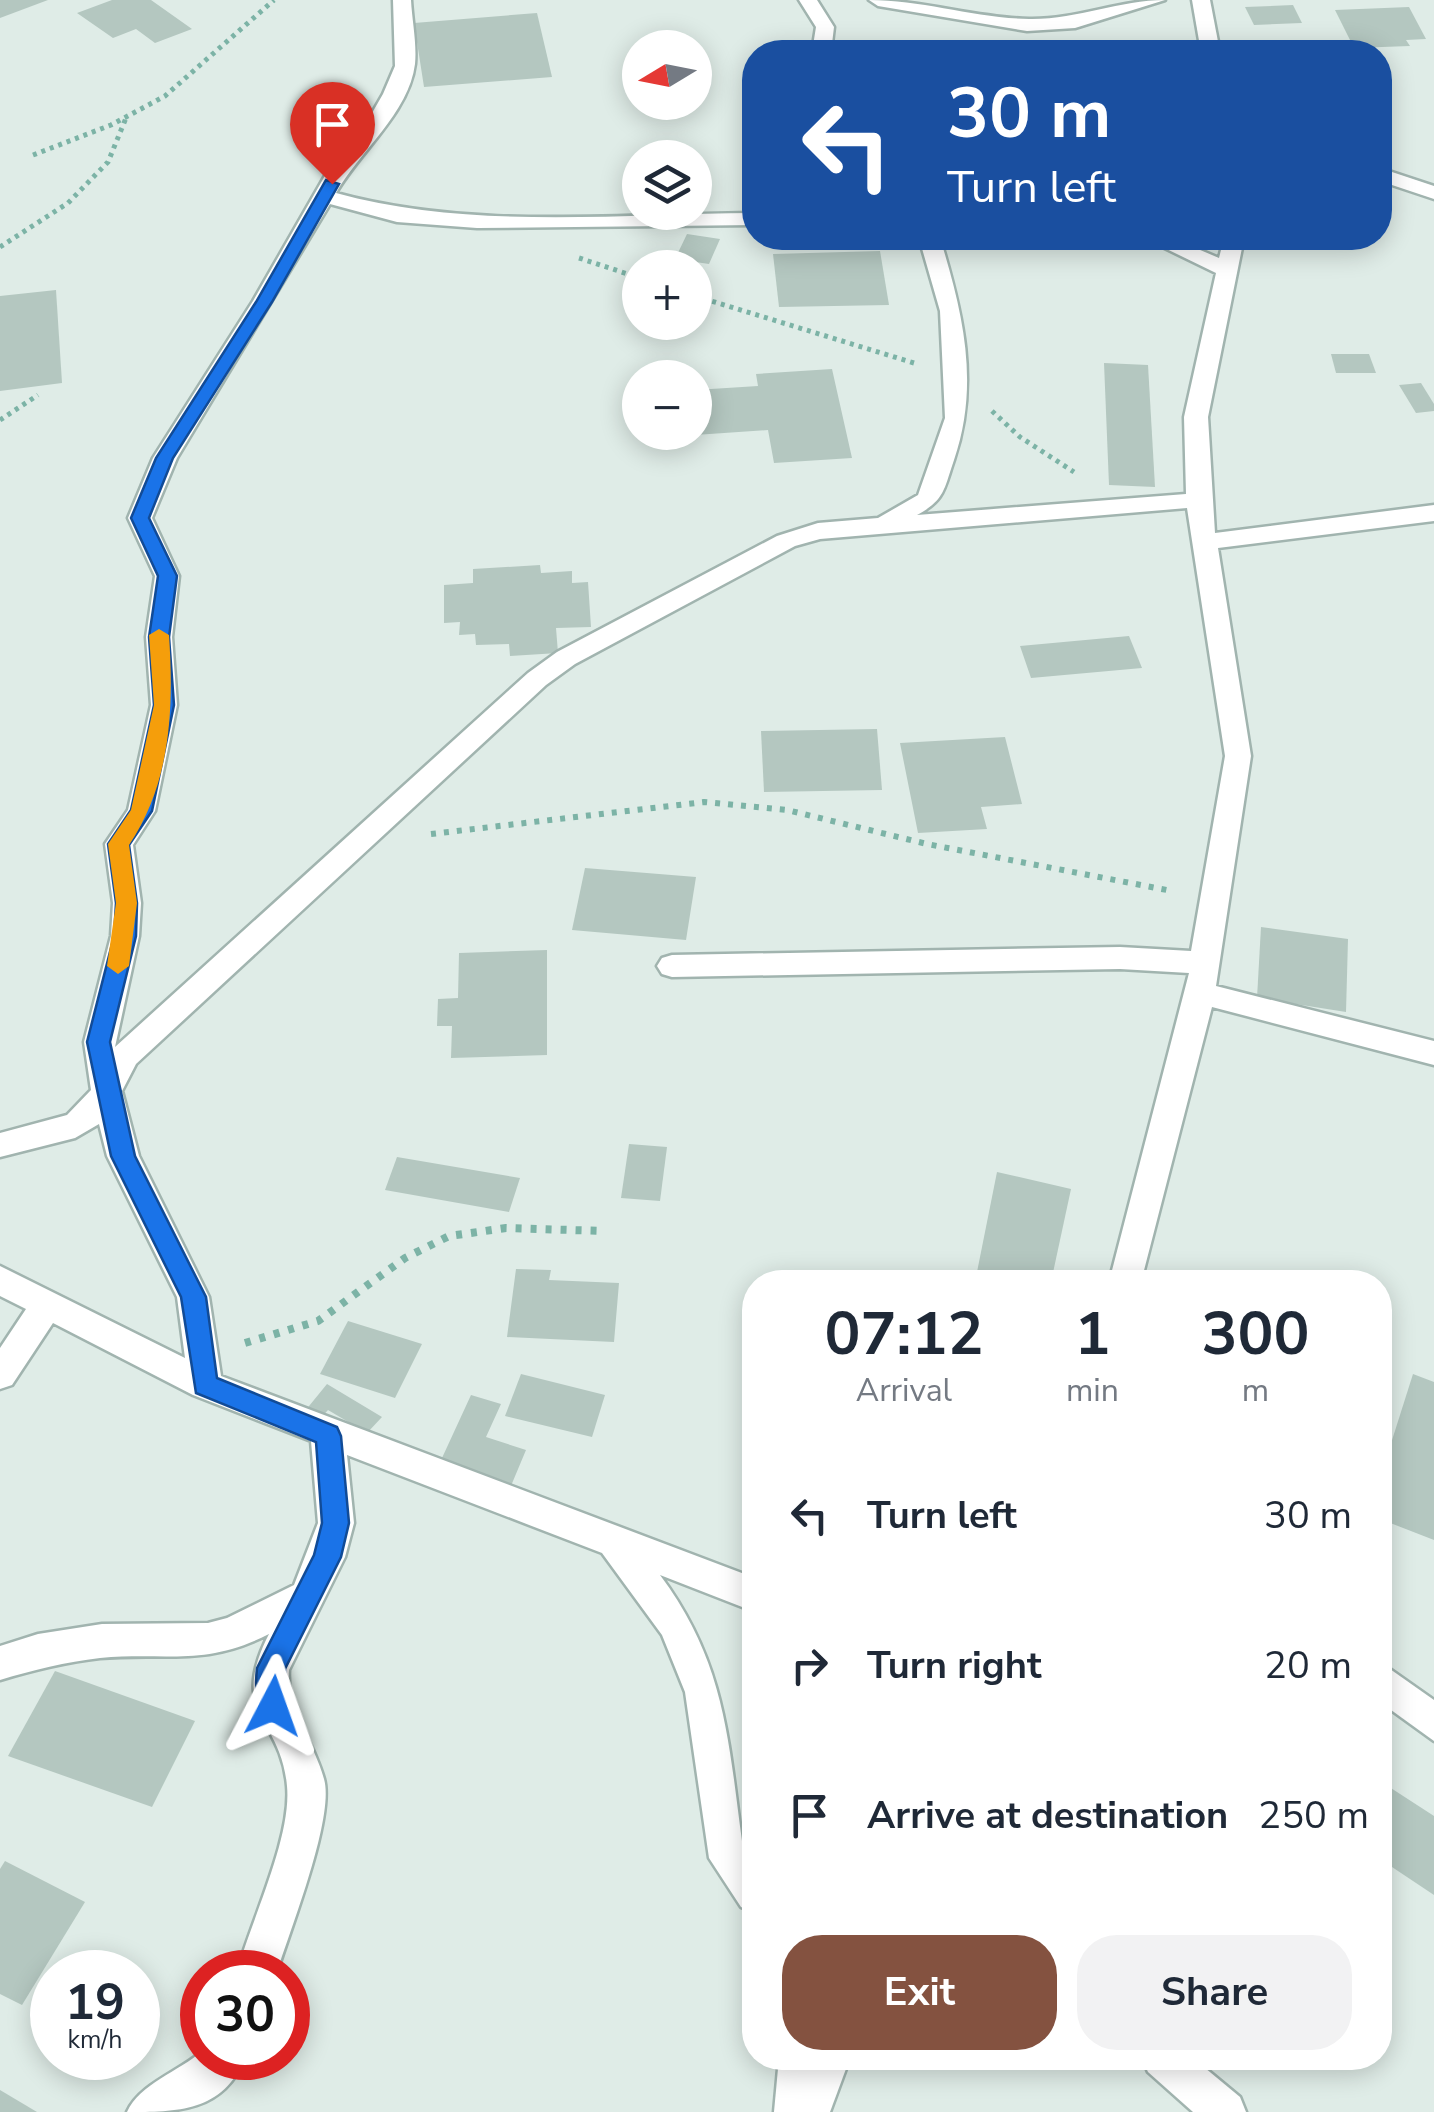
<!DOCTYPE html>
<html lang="en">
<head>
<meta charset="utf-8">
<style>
	:root { --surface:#fff; --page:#f2f2f3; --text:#1f2937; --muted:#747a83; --accent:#845240 }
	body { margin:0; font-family:"Nunito Sans",sans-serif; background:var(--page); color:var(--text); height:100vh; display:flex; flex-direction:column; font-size:38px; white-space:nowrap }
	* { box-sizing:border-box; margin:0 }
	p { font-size:32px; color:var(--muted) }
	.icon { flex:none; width:55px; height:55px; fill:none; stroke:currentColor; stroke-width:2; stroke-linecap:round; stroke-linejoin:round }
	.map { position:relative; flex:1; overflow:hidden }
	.panel { position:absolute; left:742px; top:1270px; width:650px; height:800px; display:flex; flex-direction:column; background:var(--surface); border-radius:40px; box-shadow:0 5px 25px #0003 }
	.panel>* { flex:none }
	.hud { position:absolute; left:742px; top:40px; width:650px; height:210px; border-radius:40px; box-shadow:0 5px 25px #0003; background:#1a4fa0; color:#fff; overflow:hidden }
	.needle { width:65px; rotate:260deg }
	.tools { position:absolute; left:622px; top:30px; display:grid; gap:20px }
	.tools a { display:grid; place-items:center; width:90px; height:90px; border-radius:50%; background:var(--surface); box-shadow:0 5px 25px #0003; font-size:50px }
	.speed { position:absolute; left:30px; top:1950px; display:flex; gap:20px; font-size:50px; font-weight:700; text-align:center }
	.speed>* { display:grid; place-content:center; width:130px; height:130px; border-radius:50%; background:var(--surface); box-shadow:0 5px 25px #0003; line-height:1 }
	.speed small { font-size:25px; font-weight:400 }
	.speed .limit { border:15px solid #d22; background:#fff; color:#111 }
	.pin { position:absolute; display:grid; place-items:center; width:85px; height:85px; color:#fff; margin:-102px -42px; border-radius:50% 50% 50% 0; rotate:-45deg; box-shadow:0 0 10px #0007 }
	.pin .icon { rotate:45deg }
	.me { position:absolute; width:110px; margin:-55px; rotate:4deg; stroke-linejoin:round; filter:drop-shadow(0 0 8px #0008) }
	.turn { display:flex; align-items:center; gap:35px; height:210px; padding:0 40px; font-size:45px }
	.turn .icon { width:130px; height:130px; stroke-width:2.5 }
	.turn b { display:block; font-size:70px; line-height:85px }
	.eta { display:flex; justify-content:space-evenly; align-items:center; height:170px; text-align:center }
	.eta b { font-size:60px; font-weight:700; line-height:70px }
	.button { display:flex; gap:20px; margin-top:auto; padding:20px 40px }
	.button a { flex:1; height:115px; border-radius:40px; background:var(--accent); color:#fff; font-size:40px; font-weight:700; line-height:115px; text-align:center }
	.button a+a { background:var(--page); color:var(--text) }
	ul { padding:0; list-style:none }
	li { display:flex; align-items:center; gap:30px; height:150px; padding:0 40px }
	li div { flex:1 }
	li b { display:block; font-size:38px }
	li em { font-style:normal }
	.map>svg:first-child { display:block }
	.building { fill:#b4c7c0 }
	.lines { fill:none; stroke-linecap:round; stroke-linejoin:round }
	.minor-casing { stroke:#a1b4af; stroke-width:5 }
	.path-far2 { stroke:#7cb3a6; stroke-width:5; stroke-dasharray:4 5; stroke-linecap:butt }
	.path-far1 { stroke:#7cb3a6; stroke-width:6; stroke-dasharray:5 8; stroke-linecap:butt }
	.path { stroke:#7cb3a6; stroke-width:8; stroke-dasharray:6 9; stroke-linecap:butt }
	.minor { fill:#fff; fill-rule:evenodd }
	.route { fill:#1a73e8; stroke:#114b97; stroke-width:2.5 }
	.slow { fill:#f59e0b }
</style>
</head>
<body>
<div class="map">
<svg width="1434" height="2112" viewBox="0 0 1434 2112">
	<rect width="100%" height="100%" fill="#dfece7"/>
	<g class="building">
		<path d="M0 0H48L0 18Z"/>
		<path d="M112 0H151L192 29 155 43 136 29 113 38 77 13Z"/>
		<path d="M1293 5 1302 23 1254 25 1245 7Z"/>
		<path d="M1409 7 1426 39 1406 40 1410 46 1354 48 1335 10Z"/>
		<path d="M537 13 552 77 424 87 414 23Z"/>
		<path d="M1321 42 1329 52H1284L1279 46Z"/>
		<path d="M687 234 720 239 709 264 675 259Z"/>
		<path d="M880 251 889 305 779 307 773 254Z"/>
		<path d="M56 290 62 383 0 391V296Z"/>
		<path d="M1331 354H1369L1376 373H1336Z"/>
		<path d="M1104 363 1148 365 1155 487 1109 485Z"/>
		<path d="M832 369 852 458 774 463 768 430 695 435V390L758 386 756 374Z"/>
		<path d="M1421 383 1434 404V411L1416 413 1399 385Z"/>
		<path d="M540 565 541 573 572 571V583L588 582 591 627 556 628 558 653 510 656 509 644 476 645 475 634 459 635 460 622 444 623V585L473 583V569Z"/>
		<path d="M1129 636 1142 668 1031 678 1020 646Z"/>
		<path d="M877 729 882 790 764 792 761 731Z"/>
		<path d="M1005 737 1022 804 981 807 987 829 918 833 900 743Z"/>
		<path d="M585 868 696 877 686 940 572 930Z"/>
		<path d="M1261 927 1348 939 1346 1012 1257 998Z"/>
		<path d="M547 950V1055L451 1058 452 1026H437L438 999 458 998 459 953Z"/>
		<path d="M629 1144 667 1147 660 1201 621 1198Z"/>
		<path d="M397 1157 520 1178 509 1212 385 1190Z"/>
		<path d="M997 1172 1071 1189 1051 1282H975Z"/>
		<path d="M516 1269 551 1270 549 1280 619 1283 614 1342 507 1337Z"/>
		<path d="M348 1321 422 1344 395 1398 320 1374Z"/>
		<path d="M521 1374 605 1395 592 1437 505 1416Z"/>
		<path d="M1413 1374 1434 1382V1540L1380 1519V1478Z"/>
		<path d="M327 1384 382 1417 367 1433 328 1410 319 1420 305 1411Z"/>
		<path d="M471 1395 501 1404 486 1437 526 1450 508 1493 436 1471Z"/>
		<path d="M55 1671 195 1721 152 1807 8 1756Z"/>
		<path d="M1380 1781 1434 1816V1895L1380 1859Z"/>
		<path d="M5 1861 85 1902 22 2005 0 1994V1869Z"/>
		<path d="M0 2090 37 2112H0Z"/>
	</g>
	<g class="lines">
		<defs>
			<g id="minor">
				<path d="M393 0H411C412 20 417 44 415 64 409 113 359 152 336 193 471 230 616 214 755 213V225L477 228 397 222 330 204 177 458 152 518 179 576 172 637 177 705 155 811 133 845 141 903 139 936 115 1047 528 673 557 652 777 536 818 523 878 518 918 495 945 418 940 311 919 238H940C963 313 980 384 954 460 944 489 945 500 917 515L1186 494 1184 417 1216 273 1144 238H1172L1219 258 1224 238H1244L1208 417 1215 533 1434 505V521L1218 548 1251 756 1216 986 1434 1041V1065L1212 1007 1141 1282H1109L1189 973 1120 969 672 977 662 974 657 966 662 958 672 955 1120 947 1191 951 1225 756 1187 508 820 539 795 546 575 664 546 685 136 1064 122 1091 139 1156 209 1297 221 1376 755 1578V1612L660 1575C725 1662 728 1738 742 1841L755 1861V1913L741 1907 709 1858 685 1692 662 1635 602 1553 347 1455 354 1523 345 1557 289 1670C286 1709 314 1742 324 1779 335 1817 290 1930 277 1972H237C251 1921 292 1837 287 1786 281 1717 228 1714 269 1634 205 1667 166 1652 100 1658 66 1662 33 1670 0 1680V1646L38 1634 102 1624 208 1623 227 1618 294 1585 318 1523 311 1441 193 1395 53 1323 12 1385 0 1389V1348L26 1309 0 1296V1266L185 1358 177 1297 107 1156 99 1124 75 1138 0 1157V1133L67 1115 91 1090 84 1042 111 936 113 903 105 844 128 810 151 705 146 637 155 576 128 518 153 458 253 301 334 160 368 120 383 94 395 66Z"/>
				<path d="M799 0H817L834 27 831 52H812L816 27Z"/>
				<path d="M869 0C923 0 975 18 1029 19 1076 20 1119 0 1165 0L1075 28 1027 31 878 6Z"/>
				<path d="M1192 0H1210L1220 52H1201Z"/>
				<path d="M1380 168 1434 186V199L1380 181Z"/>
				<path d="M1380 1662 1434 1700V1741L1380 1702Z"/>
				<path d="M202 2051V2058H245C223 2112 177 2112 127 2112 139 2084 180 2071 202 2051Z"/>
				<path d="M779 2058H850L830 2112H774Z"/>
				<path d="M1142 2058H1193L1240 2097 1246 2112H1193L1148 2072Z"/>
			</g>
		</defs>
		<use href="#minor" class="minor-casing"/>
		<g class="path-far2">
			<path d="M33 155 111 125 165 96 274 0"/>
			<path d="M0 247 68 203 108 162 126 118"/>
			<path d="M579 258 640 278"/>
			<path d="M695 296 914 363"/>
			<path d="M992 411 1020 437 1074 472"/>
			<path d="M0 420 38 395"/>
		</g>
		<path class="path-far1" d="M431 834 704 802 787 810 927 844 1172 891"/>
		<path class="path" d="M245 1343 318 1321 405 1258 449 1236 506 1228 604 1231"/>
		<use href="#minor" class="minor"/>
	</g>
	<path class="route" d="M326 180 339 184 272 302 173 458 149 518 177 576 169 637 174 705 152 811 129 845 137 903 136 936 110 1042 135 1156 206 1297 217 1378 337 1427 341 1436 349 1523 341 1557 285 1669 287 1706 283 1715 273 1719 263 1715C256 1698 255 1686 257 1668L314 1555 322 1523 316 1442 196 1393 181 1297 111 1156 87 1042 114 936 116 903 108 844 131 810 154 705 149 637 158 576 131 518 156 458 256 302Z"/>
	<path class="slow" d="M159 629 169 635C174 708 171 783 129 845L137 903 129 966 118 974 107 966 116 903 108 844 131 810 154 705 149 635Z"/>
</svg>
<div class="tools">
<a><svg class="needle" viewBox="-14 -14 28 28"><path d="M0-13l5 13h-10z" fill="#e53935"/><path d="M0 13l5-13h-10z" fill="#747a83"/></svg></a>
<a><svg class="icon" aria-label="layers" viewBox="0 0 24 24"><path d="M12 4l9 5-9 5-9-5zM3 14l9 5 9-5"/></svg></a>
<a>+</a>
<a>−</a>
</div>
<div class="speed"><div>19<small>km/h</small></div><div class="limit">30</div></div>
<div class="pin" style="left:332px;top:184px;background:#d93025"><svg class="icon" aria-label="arrive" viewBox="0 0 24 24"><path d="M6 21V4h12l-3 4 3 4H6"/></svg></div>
<svg class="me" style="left:273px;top:1706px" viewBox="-20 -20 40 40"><path d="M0-17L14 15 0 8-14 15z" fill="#1a73e8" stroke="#fff" stroke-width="4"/></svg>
<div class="hud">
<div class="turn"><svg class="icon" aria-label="left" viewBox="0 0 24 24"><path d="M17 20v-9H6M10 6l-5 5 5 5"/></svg><div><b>30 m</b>Turn left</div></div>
</div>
<section class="panel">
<div class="eta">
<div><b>07:12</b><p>Arrival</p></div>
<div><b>1</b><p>min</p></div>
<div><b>300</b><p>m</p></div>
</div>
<ul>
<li><svg class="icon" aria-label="left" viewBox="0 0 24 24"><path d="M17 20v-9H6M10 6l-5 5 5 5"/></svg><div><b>Turn left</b></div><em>30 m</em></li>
<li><svg class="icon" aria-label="right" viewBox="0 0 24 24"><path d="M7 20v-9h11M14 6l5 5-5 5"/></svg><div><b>Turn right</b></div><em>20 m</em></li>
<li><svg class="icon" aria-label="arrive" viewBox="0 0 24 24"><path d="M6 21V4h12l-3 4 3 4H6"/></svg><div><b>Arrive at destination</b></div><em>250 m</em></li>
</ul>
<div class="button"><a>Exit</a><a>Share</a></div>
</section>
</div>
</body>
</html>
